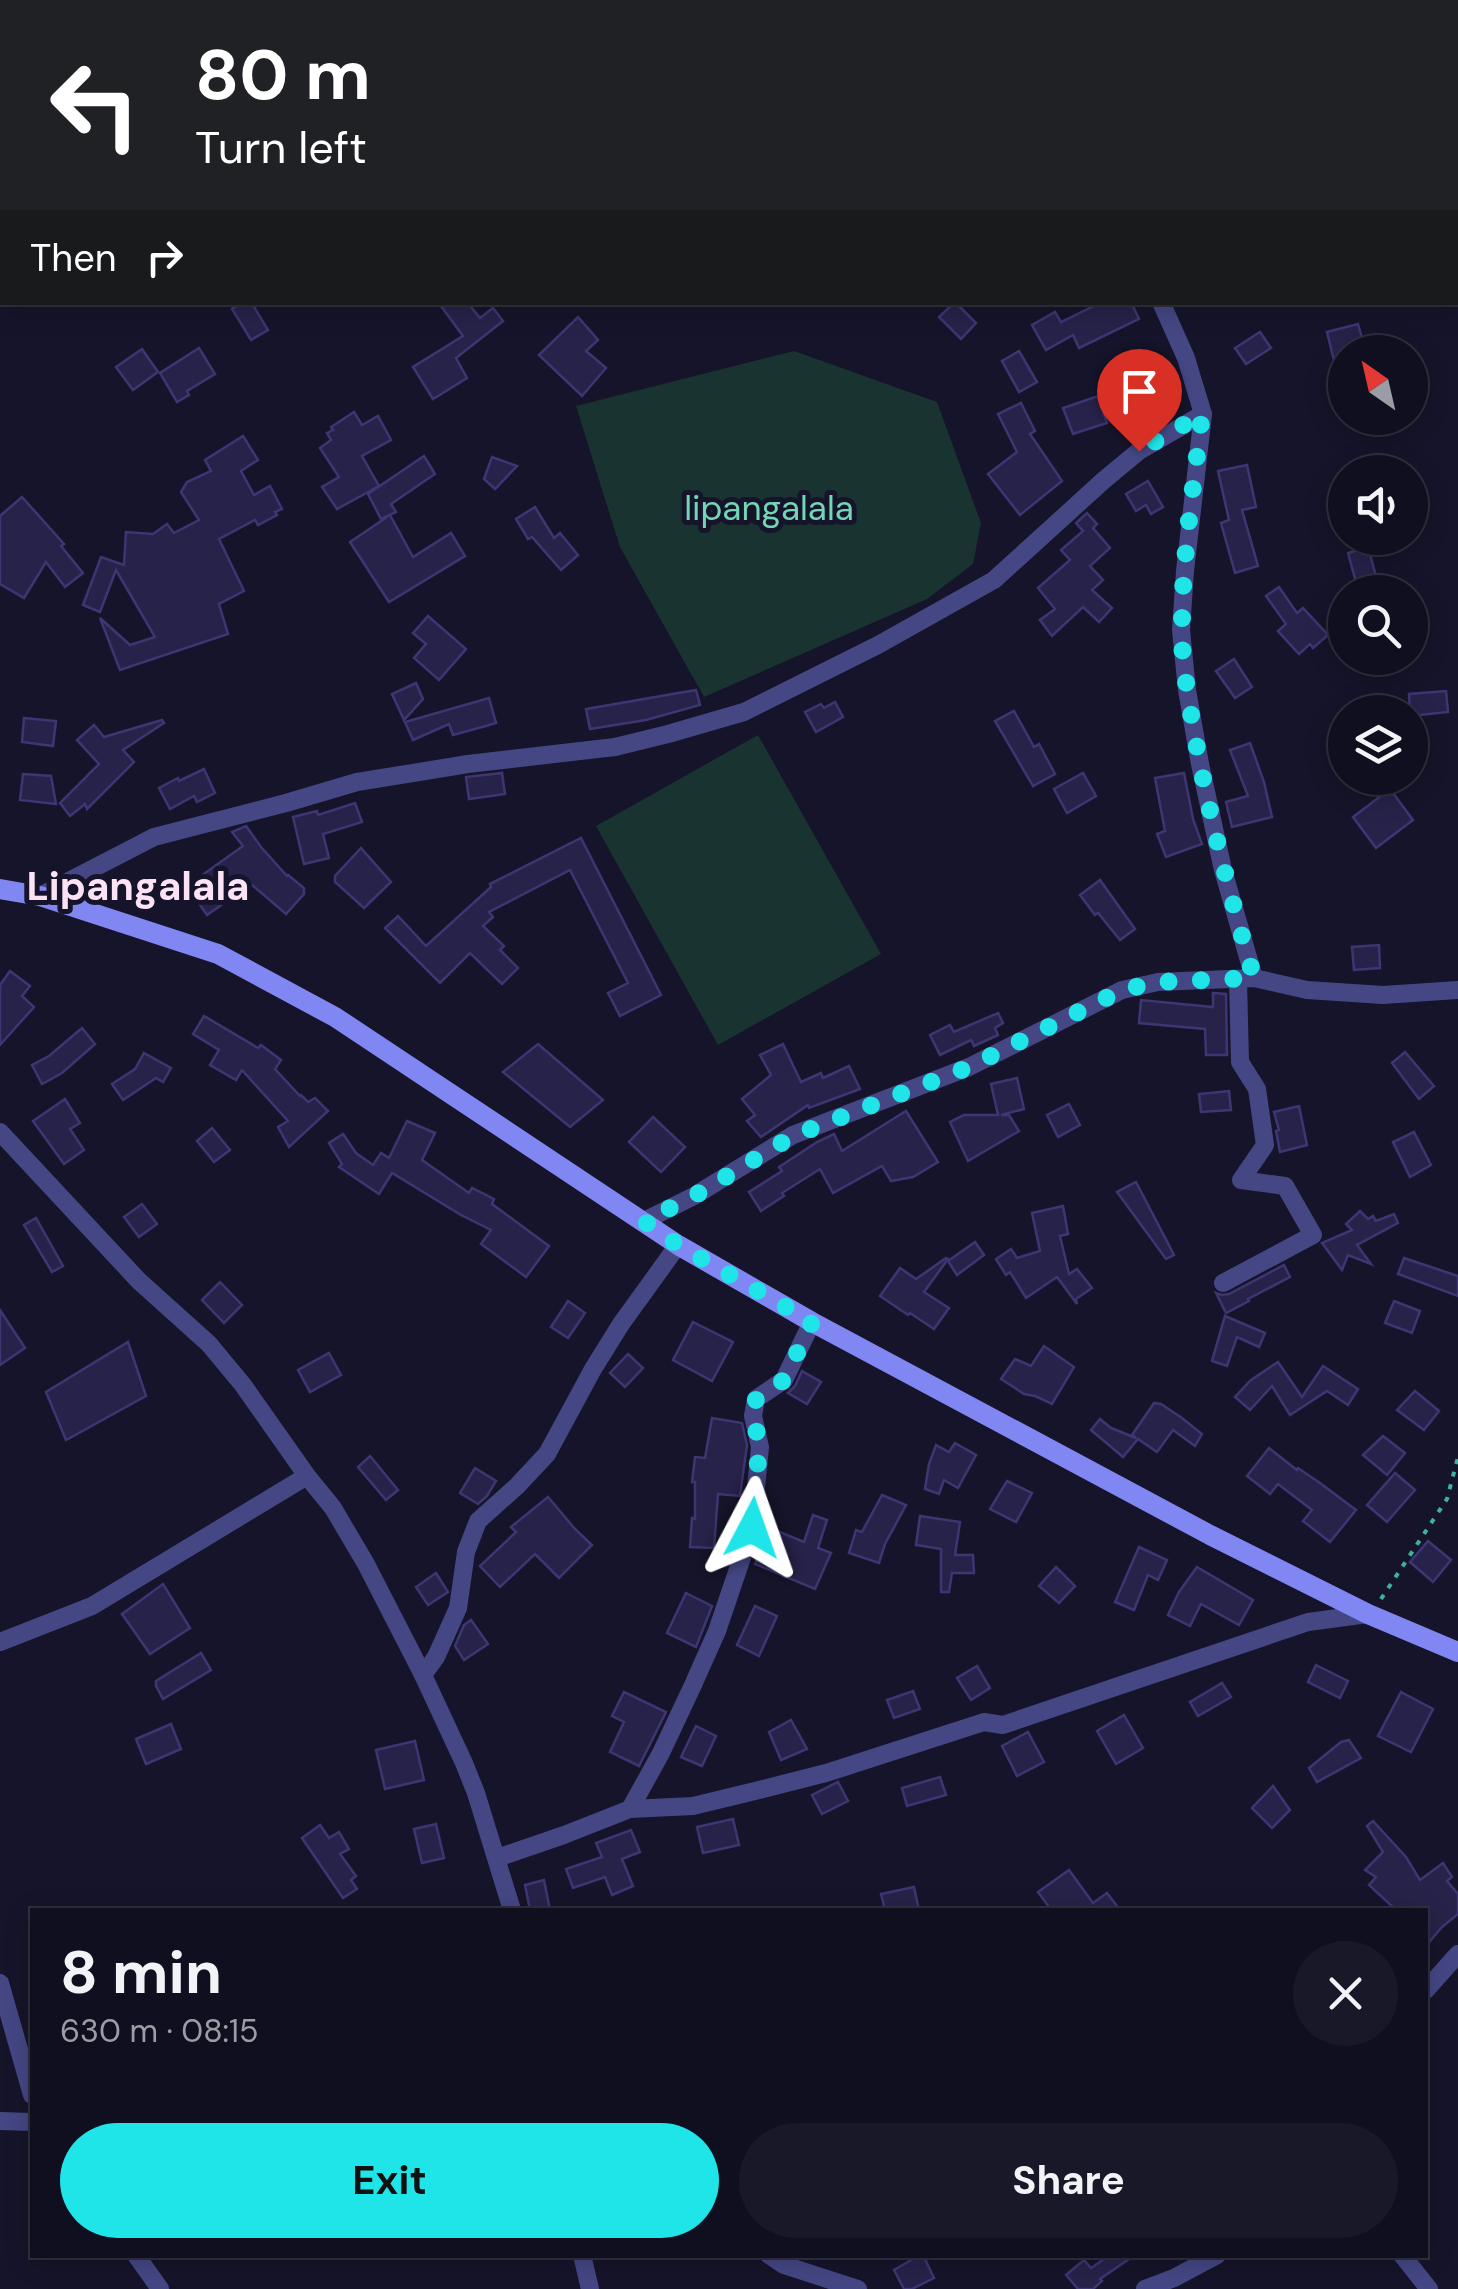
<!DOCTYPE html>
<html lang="en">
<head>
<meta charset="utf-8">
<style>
	:root { --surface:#100f20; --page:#191829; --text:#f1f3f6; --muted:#9c9ca5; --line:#302f3e; --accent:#1fe4e8 }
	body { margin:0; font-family:"DM Sans",sans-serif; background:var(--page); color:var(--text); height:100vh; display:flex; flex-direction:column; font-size:38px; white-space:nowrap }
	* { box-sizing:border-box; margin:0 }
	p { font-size:32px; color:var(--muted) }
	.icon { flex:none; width:55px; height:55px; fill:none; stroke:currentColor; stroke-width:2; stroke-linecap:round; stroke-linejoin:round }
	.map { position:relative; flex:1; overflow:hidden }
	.panel { position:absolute; left:30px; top:1908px; width:1398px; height:350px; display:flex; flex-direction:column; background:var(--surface); border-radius:0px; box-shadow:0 5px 25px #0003,0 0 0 2px var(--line) }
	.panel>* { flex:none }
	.top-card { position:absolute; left:0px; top:0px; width:1460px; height:305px; box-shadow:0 5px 25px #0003,0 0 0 2px var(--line); background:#202124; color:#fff; overflow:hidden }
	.needle { width:65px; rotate:326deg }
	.controls { position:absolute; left:1328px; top:335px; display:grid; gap:20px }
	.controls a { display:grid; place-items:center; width:100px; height:100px; border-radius:50%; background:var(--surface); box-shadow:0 5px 25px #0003,0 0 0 2px var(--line); font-size:50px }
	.pin { position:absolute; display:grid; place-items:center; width:85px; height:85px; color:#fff; margin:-102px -42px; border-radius:50% 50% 50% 0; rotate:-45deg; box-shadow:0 0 10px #0007 }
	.pin .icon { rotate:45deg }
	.me { position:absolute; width:110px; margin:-55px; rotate:4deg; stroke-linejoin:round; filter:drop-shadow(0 0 8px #0008) }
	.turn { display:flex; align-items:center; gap:35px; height:210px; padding:0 30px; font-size:45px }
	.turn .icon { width:130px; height:130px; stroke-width:2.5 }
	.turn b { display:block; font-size:70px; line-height:85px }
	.then { display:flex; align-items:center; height:95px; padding:0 30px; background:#0003; gap:20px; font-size:38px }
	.round { display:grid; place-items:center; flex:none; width:105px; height:105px; border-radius:52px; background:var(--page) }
	.summary { display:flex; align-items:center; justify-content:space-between; height:170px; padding:0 30px }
	h1 { font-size:60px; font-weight:700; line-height:75px }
	.button { display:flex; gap:20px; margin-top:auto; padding:20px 30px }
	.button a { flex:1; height:115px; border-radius:60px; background:var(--accent); color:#111; font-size:40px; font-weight:700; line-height:115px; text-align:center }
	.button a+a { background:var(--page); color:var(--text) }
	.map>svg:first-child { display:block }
	.green { fill:#183330 }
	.building { fill:#272249; stroke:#3d3673; stroke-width:2.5 }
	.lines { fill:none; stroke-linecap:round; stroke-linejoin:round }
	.path { stroke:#3eb2a2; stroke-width:4; stroke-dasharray:5 8; stroke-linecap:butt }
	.street { stroke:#444784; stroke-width:18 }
	.secondary { stroke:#8187f2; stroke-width:20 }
	.route { stroke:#1fe4e8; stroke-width:18; stroke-dasharray:0 32.4 }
	.labels { text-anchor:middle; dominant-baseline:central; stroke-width:10; stroke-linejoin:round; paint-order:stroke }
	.park-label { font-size:35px; fill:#72d6b5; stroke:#16142a }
	.quarter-label { font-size:40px; font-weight:bold; fill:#fce2f5; stroke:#16142a }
</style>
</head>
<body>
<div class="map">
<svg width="1458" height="2289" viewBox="0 0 1458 2289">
	<rect width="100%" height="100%" fill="#16142a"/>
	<g class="green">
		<path d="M794 351 937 402 981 523 973 564 927 599 704 697 620 547 576 406Z"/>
		<path d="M758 735 881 954 718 1045 596 826Z"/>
	</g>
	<g class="building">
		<path d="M243 302H251L268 330 251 340 232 309Z"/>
		<path d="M438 302H467L480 318 493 308 503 321 456 358 467 378 433 399 413 367 463 336Z"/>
		<path d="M955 302 976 323 961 339 939 317Z"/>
		<path d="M1102 302H1131L1139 319 1079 348 1073 335 1046 350 1032 325 1055 312 1061 322Z"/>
		<path d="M578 317 598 340 586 351 606 368 582 396 539 355Z"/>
		<path d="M1358 324 1366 352H1345V380L1339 381 1327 332Z"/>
		<path d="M1260 332 1271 348 1246 364 1235 348Z"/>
		<path d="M199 348 215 374 187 391 189 395 177 402 160 373Z"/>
		<path d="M142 349 158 372 133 390 116 367Z"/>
		<path d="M1019 351 1037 382 1019 392 1002 361Z"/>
		<path d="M1098 396 1107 423 1073 434 1063 408Z"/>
		<path d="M1021 403 1035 431 1030 434 1062 481 1020 515 988 474 1017 452 998 414Z"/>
		<path d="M354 412 362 425 378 416 391 440 362 456 379 486 337 509 322 487 339 477 320 448 331 440 327 433 333 430 331 427Z"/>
		<path d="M243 436 258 460 241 471 254 495 270 486 282 509 275 512 277 515 258 525 255 520 219 539 244 591 219 604 228 634 120 670 100 618 130 645 155 637 116 570 100 612 83 605 101 557 124 565 126 532 153 534 167 524 174 533 199 520 181 492 187 482 211 471 205 460Z"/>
		<path d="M424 456 435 474 391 504 396 512 381 519 368 494Z"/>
		<path d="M492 457 517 466 495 489 484 479Z"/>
		<path d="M1247 465 1256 507 1242 510 1258 566 1235 573 1221 523 1229 520 1218 471Z"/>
		<path d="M1148 481 1163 507 1151 514 1146 505 1136 511 1126 494Z"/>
		<path d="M22 497 64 544 61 546 83 573 65 587 46 562 24 598 0 584V516Z"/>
		<path d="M535 507 554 538 560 533 578 555 561 570 532 537 528 539 516 519Z"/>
		<path d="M1087 513 1097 524 1093 528 1110 548 1090 566 1103 580 1092 590 1112 608 1099 622 1083 607 1052 636 1040 620 1055 609 1038 588 1070 560 1061 550 1083 531 1076 523Z"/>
		<path d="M390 515 413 557 451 533 465 556 389 602 350 542Z"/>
		<path d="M1368 547 1377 580 1357 586 1348 553Z"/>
		<path d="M1279 587 1297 613 1303 608 1328 635 1313 648 1310 644 1299 654 1278 631 1286 624 1266 596Z"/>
		<path d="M428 616 466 649 439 680 414 658 426 644 413 633Z"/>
		<path d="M1234 659 1252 687 1235 698 1216 671Z"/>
		<path d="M416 683 423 699 404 720 392 694Z"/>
		<path d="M696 690 700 705 646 720 590 729 586 709Z"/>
		<path d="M1446 691 1448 712 1410 716 1409 694Z"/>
		<path d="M489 698 496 723 486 726 453 735 449 724 413 740 405 722Z"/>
		<path d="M835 702 843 717 816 732 805 712 821 704 824 708Z"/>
		<path d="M1014 711 1034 747 1039 744 1055 774 1033 786 995 721Z"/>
		<path d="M24 718 56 721 53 746 22 742Z"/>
		<path d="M162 720 164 723 123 750 134 762 87 809 85 804 70 816 60 803 99 764 77 740 94 725 104 737Z"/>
		<path d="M1250 743 1264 782 1272 817 1232 827 1226 802 1248 796 1230 750Z"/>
		<path d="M204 769 215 793 197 802 194 796 170 809 159 788 178 778 179 781Z"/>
		<path d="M502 773 505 794 469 799 466 777Z"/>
		<path d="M1083 773 1096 796 1067 813 1054 789Z"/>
		<path d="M1184 773 1193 819 1202 844 1166 857 1157 834 1165 831 1155 778Z"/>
		<path d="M23 774 51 776 56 804 20 800Z"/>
		<path d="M1390 789 1413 820 1376 848 1353 817Z"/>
		<path d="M355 803 362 822 323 834 329 858 304 864 293 817 317 811 318 815Z"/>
		<path d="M246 826 261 847 287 876 288 875 304 888V894L286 914 251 884 207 915 187 886 243 846 232 832Z"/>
		<path d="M581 838 661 995 620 1016 608 993 628 983 570 870 489 912 493 917 483 926 504 946 500 950 518 968 502 984 470 953 440 983 385 928 398 916 426 946 491 887 490 884Z"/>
		<path d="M361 848 391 882 364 908 335 882V876Z"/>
		<path d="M1100 880 1135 929 1120 940 1098 913 1095 915 1080 895Z"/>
		<path d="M1379 945 1380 968 1354 970 1352 947Z"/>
		<path d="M10 971 30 986 22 996 34 1007 0 1045V985Z"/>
		<path d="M1213 993 1226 994 1227 1055H1206L1205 1029 1139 1023 1141 1000 1213 1007Z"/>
		<path d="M998 1013 1003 1023 995 1028 998 1035 974 1046 971 1040 940 1055 930 1035 950 1025 954 1032Z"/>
		<path d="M204 1016 258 1048 261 1045 281 1060 275 1069 300 1096 301 1095 308 1102 315 1098 328 1111 289 1147 278 1127 288 1121 242 1070 236 1080 210 1065 219 1050 193 1034Z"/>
		<path d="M82 1028 95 1044 62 1073 42 1084 32 1065 49 1056Z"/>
		<path d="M538 1044 603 1100 570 1127 503 1072Z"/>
		<path d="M783 1044 801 1082 821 1073 823 1078 849 1066 860 1089 809 1108 808 1105 761 1137 747 1121 755 1115 742 1099 771 1075 760 1055Z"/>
		<path d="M1405 1052 1434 1086 1419 1099 1392 1063Z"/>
		<path d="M144 1053 171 1068 163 1082 156 1078 123 1100 112 1084 135 1069Z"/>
		<path d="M1017 1078 1024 1109 1001 1115H1009L1019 1131 968 1161 950 1122 964 1115H998L991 1084Z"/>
		<path d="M1229 1091 1231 1110 1201 1112 1199 1094Z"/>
		<path d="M65 1099 80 1123 70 1129 84 1150 64 1164 33 1121Z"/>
		<path d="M1069 1104 1080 1125 1058 1137 1047 1115Z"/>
		<path d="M1299 1106 1307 1145 1280 1152 1276 1131 1279 1130 1274 1112Z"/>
		<path d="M906 1111 938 1162 913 1177 891 1181 882 1166 833 1193 820 1169 782 1193 784 1196 761 1211 749 1192 782 1171 779 1167 817 1142 834 1134 842 1151Z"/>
		<path d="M653 1117 685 1147 661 1172 629 1142Z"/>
		<path d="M407 1121 435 1133 422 1160 469 1193 472 1188 494 1199 492 1204 549 1246 526 1277 481 1244 491 1230 461 1215 392 1173 379 1194 339 1167 342 1164 329 1143 343 1134 356 1153 373 1165 381 1153 389 1158Z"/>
		<path d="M212 1128 230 1150 214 1162 197 1141Z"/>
		<path d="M1414 1132 1431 1165 1410 1177 1393 1142Z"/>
		<path d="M1136 1182 1174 1255 1166 1259 1117 1192Z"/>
		<path d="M142 1204 157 1224 139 1237 124 1217Z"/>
		<path d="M1063 1206 1068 1234 1060 1236 1069 1274 1077 1269 1092 1288 1076 1299 1077 1304 1057 1277 1026 1298 1010 1272 1006 1275 996 1259 1011 1249 1017 1258 1040 1251 1032 1213Z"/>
		<path d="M1360 1211 1368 1219 1373 1216 1376 1221 1394 1214 1398 1223 1357 1245 1371 1264 1348 1255 1342 1270 1322 1243 1352 1230 1346 1224Z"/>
		<path d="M36 1218 63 1266 52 1272 24 1225Z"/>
		<path d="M975 1242 984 1255 957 1275 948 1261Z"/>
		<path d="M946 1258 948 1259 924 1292 949 1308 934 1329 910 1313 908 1315 880 1296 900 1268 916 1279Z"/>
		<path d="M1404 1258 1458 1276V1296L1398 1274Z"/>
		<path d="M1284 1265 1290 1277 1248 1299 1249 1301 1226 1313 1216 1293 1222 1295 1229 1294Z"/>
		<path d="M220 1282 242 1305 224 1323 202 1300Z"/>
		<path d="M568 1301 585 1313 568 1338 551 1327Z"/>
		<path d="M1394 1301 1420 1311 1412 1333 1385 1323Z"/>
		<path d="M0 1310 25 1348 0 1365Z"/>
		<path d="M1225 1316 1265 1333 1259 1347 1237 1337 1227 1366 1212 1361Z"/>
		<path d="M693 1322 733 1342 712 1381 673 1360Z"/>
		<path d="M128 1342 146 1396 66 1440 46 1392Z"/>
		<path d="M1044 1346 1074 1367 1052 1404 1035 1396 1024 1394 1001 1379 1015 1359 1031 1366Z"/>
		<path d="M329 1353 341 1375 310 1392 298 1370Z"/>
		<path d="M628 1354 643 1368 625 1387 610 1373Z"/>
		<path d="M1278 1362 1302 1397 1323 1366 1358 1389 1348 1405 1327 1391 1290 1415 1272 1386 1250 1410 1235 1397 1251 1380Z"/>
		<path d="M802 1371 821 1382 807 1404 788 1393 795 1386Z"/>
		<path d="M1415 1391 1439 1411 1424 1430 1397 1410Z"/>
		<path d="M1154 1403 1161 1404 1182 1418 1202 1434 1195 1446 1173 1430 1157 1452 1138 1439 1123 1457 1091 1430 1100 1419 1111 1428 1136 1438 1132 1435Z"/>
		<path d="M712 1418 742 1423 747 1445 740 1496 718 1494 714 1548 690 1547 692 1518 695 1519V1482H692L695 1457 705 1458Z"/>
		<path d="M1383 1436 1405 1453 1387 1475 1363 1455Z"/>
		<path d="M955 1443 976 1455 958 1488 944 1480 939 1494 925 1489 929 1464 936 1445 949 1452Z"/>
		<path d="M1269 1448 1297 1470 1298 1468 1320 1483 1356 1510 1330 1542 1303 1521 1312 1510 1278 1484 1270 1494 1247 1476Z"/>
		<path d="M370 1456 398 1490 386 1500 358 1467Z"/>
		<path d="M475 1468 496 1481 487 1496 478 1504 460 1493Z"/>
		<path d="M1395 1473 1415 1490 1387 1522 1367 1505Z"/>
		<path d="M1007 1481 1032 1493 1016 1522 990 1509Z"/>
		<path d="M882 1495 906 1505 885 1544 879 1563 849 1553 856 1530 862 1532Z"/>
		<path d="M548 1497 575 1529 592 1545 559 1578 535 1554 500 1587 480 1566 516 1532 511 1527Z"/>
		<path d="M813 1515 827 1520 818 1548 831 1553 815 1589 755 1564 770 1528 804 1542Z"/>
		<path d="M920 1516 960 1522 955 1555H973L974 1573H952L949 1592H941V1549L916 1545Z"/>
		<path d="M1428 1541 1451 1560 1433 1582 1410 1562Z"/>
		<path d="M1139 1547 1167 1560 1158 1580 1148 1575 1134 1610 1115 1602Z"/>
		<path d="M1056 1567 1075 1586 1059 1603 1039 1586Z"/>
		<path d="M1197 1567 1253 1600 1239 1625 1201 1604 1190 1626 1168 1615 1179 1592Z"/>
		<path d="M436 1573 448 1592 428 1605 416 1587Z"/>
		<path d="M163 1584 190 1628 150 1654 122 1614Z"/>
		<path d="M686 1593 712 1606 696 1647 667 1633Z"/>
		<path d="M755 1606 777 1616 759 1656 737 1645Z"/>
		<path d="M471 1620 488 1644 464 1660 455 1646 464 1625Z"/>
		<path d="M201 1653 211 1670 163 1699 156 1686V1681Z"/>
		<path d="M1316 1665 1348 1681 1340 1698 1308 1682Z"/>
		<path d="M977 1666 990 1688 971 1700 957 1678Z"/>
		<path d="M1222 1683 1231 1697 1198 1716 1190 1702Z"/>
		<path d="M913 1691 920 1709 894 1718 887 1700Z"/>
		<path d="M624 1692 666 1712 639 1766 610 1752 624 1722 612 1716Z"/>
		<path d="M1401 1692 1433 1709 1411 1752 1378 1736Z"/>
		<path d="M1124 1715 1143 1748 1116 1764 1097 1731Z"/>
		<path d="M791 1720 807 1749 781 1760 769 1732Z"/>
		<path d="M171 1724 181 1749 146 1764 136 1739Z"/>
		<path d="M696 1726 716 1736 702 1766 681 1757Z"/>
		<path d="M1028 1732 1044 1762 1017 1776 1002 1746Z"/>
		<path d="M1349 1740 1361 1758 1317 1782 1309 1768 1341 1742Z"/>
		<path d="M415 1741 424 1780 385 1789 376 1750Z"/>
		<path d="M940 1777 946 1795 907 1806 902 1788Z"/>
		<path d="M838 1782 848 1801 822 1814 812 1795Z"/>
		<path d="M1273 1786 1290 1810 1272 1828 1252 1808Z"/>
		<path d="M733 1819 739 1845 703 1853 697 1827Z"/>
		<path d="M1373 1821 1406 1857 1420 1880 1443 1863 1452 1877 1447 1881 1458 1894V1914L1442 1927 1425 1947V1910H1396L1369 1885 1376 1877 1365 1870 1383 1852 1367 1826Z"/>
		<path d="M436 1824 444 1858 422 1863 414 1829Z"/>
		<path d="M320 1825 329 1838 339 1832 349 1849 340 1854 356 1876 351 1880 357 1889 343 1898 302 1838Z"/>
		<path d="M631 1830 640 1852 622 1859 633 1886 612 1895 605 1877 573 1888 566 1869 602 1857 596 1843Z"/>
		<path d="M1069 1870 1093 1903 1107 1893 1120 1910H1051L1038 1892Z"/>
		<path d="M544 1880 550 1910H530L525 1885Z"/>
		<path d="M914 1887 919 1910H885L881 1894Z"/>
		<path d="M920 2255H923L934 2278 912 2289H904L894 2270Z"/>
		<path d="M1110 2255H1135L1100 2279 1102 2281 1093 2289H1078L1066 2275 1084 2260 1091 2268Z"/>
	</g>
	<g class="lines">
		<path class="path" d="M1381 1599 1447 1499 1458 1457"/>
		<g class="street">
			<path d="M1002 0 1003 2"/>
			<path d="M1161 302 1186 358 1203 414 1185 571 1181 630 1187 690 1200 764 1223 870 1254 978"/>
			<path d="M40 896 154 837 286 803 357 782 468 764 615 747 668 734 744 712 878 645 994 580 1104 480 1139 451 1203 414"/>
			<path d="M0 1132 139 1281 209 1344 243 1385 307 1476 333 1508 366 1564 423 1675 464 1763 476 1793 512 1910"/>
			<path d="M644 1221 694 1196 793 1135 969 1067 1122 990 1158 982 1254 978 1307 990 1383 995 1458 990"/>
			<path d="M1223 1283 1313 1235 1285 1186 1241 1180 1265 1145 1257 1089 1240 1062 1238 980"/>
			<path d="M0 1642 92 1606 307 1476"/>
			<path d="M423 1675 436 1657 458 1608 466 1552 478 1521 517 1486 547 1454 593 1369 621 1324 678 1245"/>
			<path d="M630 1809 661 1753 693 1685 717 1631 752 1528 760 1447 753 1416 756 1399 784 1380 812 1322"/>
			<path d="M497 1858 564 1835 630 1809 693 1806 755 1791 826 1773 984 1722 1003 1725 1308 1622 1368 1614"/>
			<path d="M0 1983 32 2095"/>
			<path d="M1425 1991 1458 1954"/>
			<path d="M0 2121 32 2122"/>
			<path d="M136 2255 160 2289"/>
			<path d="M582 2255 590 2289"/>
			<path d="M769 2255 784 2265 858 2289"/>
			<path d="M1402 2255 1429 2289"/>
			<path d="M1145 2289 1174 2278 1217 2255"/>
		</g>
		<path class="secondary" d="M0 889 40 896 218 954 335 1017 678 1245 812 1322 1210 1535 1368 1614 1458 1652"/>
	</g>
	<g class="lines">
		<path class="route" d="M752 1528 753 1499 760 1447 753 1416 756 1399 784 1380 812 1322 678 1245 644 1221 694 1196 793 1136 969 1067 1122 990 1158 982 1254 978C1230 895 1208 812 1193 726 1188 694 1181 660 1182 627 1182 556 1194 485 1202 414L1139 451"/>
	</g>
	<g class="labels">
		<g class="park-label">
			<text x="769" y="508">lipangalala</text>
		</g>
		<g class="quarter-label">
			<text x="138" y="886">Lipangalala</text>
		</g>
	</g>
</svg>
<div class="controls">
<a><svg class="needle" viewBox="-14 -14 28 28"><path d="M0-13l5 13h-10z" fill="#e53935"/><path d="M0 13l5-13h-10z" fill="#9c9ca5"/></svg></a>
<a><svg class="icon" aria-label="sound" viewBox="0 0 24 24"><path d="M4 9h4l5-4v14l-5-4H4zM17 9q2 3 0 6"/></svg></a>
<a><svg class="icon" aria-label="search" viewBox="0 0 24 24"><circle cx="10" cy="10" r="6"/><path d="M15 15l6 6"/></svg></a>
<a><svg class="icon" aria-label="layers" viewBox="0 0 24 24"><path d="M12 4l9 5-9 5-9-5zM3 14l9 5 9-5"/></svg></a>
</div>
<div class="pin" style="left:1139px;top:451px;background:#d93025"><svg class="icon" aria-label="arrive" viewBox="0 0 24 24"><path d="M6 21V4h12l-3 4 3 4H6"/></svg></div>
<svg class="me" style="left:752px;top:1528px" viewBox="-20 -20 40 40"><path d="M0-17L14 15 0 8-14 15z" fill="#1fe4e8" stroke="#fff" stroke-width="4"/></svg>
<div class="top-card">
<div class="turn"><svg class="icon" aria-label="left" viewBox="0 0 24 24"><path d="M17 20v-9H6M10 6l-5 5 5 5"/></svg><div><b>80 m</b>Turn left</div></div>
<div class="then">Then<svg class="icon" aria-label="right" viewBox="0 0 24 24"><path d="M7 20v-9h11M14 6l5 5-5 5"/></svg></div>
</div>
<section class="panel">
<div class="summary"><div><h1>8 min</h1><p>630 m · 08:15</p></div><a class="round"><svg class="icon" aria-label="close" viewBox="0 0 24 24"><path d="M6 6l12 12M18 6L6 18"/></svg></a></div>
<div class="button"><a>Exit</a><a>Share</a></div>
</section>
</div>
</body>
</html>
